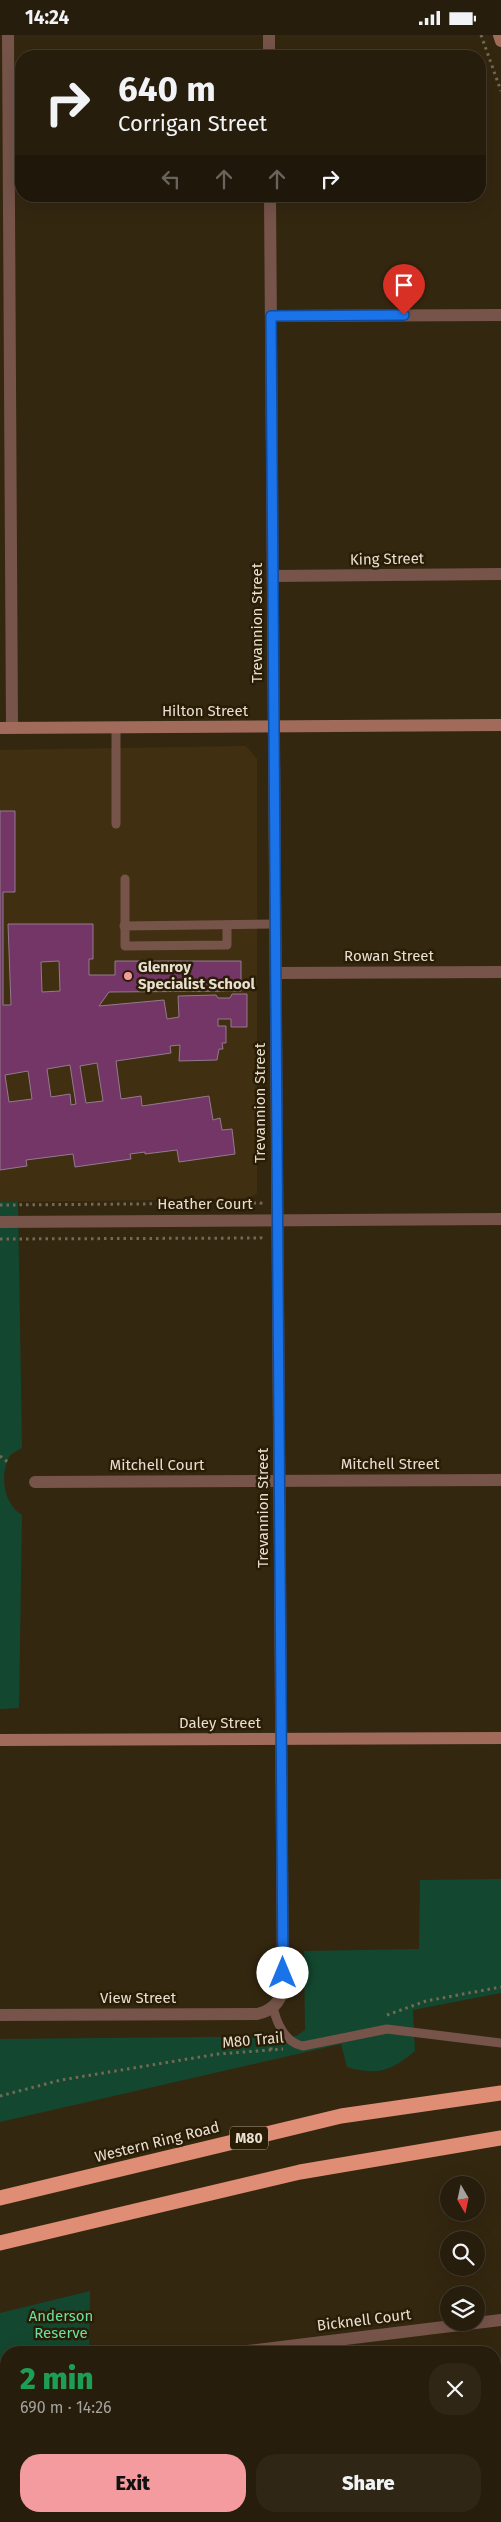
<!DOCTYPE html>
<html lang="en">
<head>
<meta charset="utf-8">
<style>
	:root { --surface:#271d0c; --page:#2f2615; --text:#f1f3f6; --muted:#a4a29d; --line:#433b2d; --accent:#f49b9f }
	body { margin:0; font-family:"Fira Sans",sans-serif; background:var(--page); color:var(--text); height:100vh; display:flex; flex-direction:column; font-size:19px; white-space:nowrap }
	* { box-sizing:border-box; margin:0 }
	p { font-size:16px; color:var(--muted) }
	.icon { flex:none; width:28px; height:28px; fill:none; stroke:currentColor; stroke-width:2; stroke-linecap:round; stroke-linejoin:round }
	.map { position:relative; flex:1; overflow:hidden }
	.sheet { position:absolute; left:0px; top:2311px; width:501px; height:176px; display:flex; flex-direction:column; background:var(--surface); border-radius:20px 20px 0 0; box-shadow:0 5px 20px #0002,0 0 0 1px var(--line) }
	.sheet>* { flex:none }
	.top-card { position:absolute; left:15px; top:15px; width:471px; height:152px; border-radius:20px; box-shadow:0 5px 20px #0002,0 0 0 1px var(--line); background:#271d0c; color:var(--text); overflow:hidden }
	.needle { width:32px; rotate:171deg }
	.tools { position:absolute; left:440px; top:2141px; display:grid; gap:10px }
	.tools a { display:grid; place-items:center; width:45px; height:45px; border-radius:50%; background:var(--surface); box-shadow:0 5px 20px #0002,0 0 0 1px var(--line); font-size:25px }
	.pin { position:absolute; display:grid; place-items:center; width:42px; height:42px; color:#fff; margin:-51px -21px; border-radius:50% 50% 50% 0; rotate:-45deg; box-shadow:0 0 5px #0007 }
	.pin .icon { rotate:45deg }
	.me { position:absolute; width:55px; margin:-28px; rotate:0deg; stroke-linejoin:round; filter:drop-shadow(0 0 4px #0008) }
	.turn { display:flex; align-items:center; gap:18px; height:105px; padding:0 20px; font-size:22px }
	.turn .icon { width:65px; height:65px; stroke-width:2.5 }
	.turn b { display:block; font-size:35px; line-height:42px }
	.lanes { display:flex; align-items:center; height:48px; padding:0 20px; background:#0003; justify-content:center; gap:25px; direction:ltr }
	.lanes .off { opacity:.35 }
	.round { display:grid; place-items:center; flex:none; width:52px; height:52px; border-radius:20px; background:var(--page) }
	.summary { display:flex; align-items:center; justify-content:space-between; height:85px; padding:0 20px }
	h1 { font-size:30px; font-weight:800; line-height:38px; color:#1e9e55 }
	.action { display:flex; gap:10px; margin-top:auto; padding:10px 20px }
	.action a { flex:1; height:58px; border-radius:20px; background:var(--accent); color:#111; font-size:20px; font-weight:800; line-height:58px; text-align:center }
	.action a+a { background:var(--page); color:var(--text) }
	.status { display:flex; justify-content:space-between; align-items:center; height:35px; padding:0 25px; background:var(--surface); direction:ltr }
	.status svg { height:14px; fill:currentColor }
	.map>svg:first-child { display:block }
	.built { fill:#412f12 }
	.green { fill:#14472f }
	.building { fill:#733667; stroke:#937a8d; fill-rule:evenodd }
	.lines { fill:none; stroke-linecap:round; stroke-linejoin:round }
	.path { stroke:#746955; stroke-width:3; stroke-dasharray:2.5 4; stroke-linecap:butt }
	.lane { stroke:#76544a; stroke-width:9 }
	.street { stroke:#76544a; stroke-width:12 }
	.secondary { stroke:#a16b5c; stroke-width:12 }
	.highway { stroke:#e08d75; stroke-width:15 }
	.route-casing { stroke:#114b97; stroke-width:12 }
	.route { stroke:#1a73e8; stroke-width:9 }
	.poi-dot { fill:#f49b9f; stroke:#2a1d06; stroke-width:2 }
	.labels { text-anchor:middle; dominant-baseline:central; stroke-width:5; stroke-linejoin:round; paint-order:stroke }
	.shield { fill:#2a1d06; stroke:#afa594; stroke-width:1 }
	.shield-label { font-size:14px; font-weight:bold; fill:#e8dfd1 }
	.street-label { font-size:15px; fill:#e8dfd1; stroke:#2a1d06 }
	.poi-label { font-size:15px; font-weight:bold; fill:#e8dfd1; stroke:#2a1d06; text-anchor:start }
	.park-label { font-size:15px; fill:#69e0a5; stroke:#2a1d06 }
</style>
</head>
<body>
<div class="status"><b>14:24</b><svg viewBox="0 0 49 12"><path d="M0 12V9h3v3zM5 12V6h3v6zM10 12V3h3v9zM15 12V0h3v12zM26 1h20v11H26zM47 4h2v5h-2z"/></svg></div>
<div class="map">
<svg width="501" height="2487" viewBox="0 0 501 2487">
	<rect width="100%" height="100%" fill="#342710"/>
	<path class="built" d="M246 711 257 724V1158L249 1164 0 1167V715Z"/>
	<g class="green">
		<path d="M0 1167H18L22 1413C18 1415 12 1418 9 1422 0 1441 3 1468 22 1480L19 1673 0 1674Z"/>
		<path d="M501 1844V1958L413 1975 415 2016C391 2036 378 2041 347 2032L341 2009 0 2087V2004L296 2001 305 1995 304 1916 419 1914 420 1845Z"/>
		<path d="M90 2256 89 2317 6 2318V2481H87V2487H0V2278Z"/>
	</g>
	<path class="building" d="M0 776H15V857H3V970H11L8 889H93V924H89V940H115V926H241V956L109 957 99 971 164 965 167 984 179 982 178 961 216 960 218 963H230L232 959H247V992H231V984H218V991H226V1008H222L223 1014H219L217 1025 179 1026 180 1010 170 1011 171 1018 116 1026 121 1064 141 1061 142 1071 209 1061 213 1085 220 1083 222 1095 232 1094 235 1119 179 1127 177 1115 145 1119V1117L130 1119 131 1124 75 1132 73 1119 26 1125 27 1131 0 1135ZM59 926 60 956 42 957 41 927ZM97 1028 103 1066 86 1068 80 1031ZM70 1030 76 1069 71 1070 70 1059 51 1062 47 1034ZM28 1036 32 1064 9 1067 5 1040Z"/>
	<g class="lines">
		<g class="path">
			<path d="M481 0 501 56"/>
			<path d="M0 1170 261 1168V1173"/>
			<path d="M0 1204 261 1203V1199"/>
			<path d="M0 1421 9 1428"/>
			<path d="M387 1980 426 1966 501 1952"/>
			<path d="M271 2015V2002"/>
			<path d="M0 2061 61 2045 218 2019 283 2014"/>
		</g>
		<g class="lane">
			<path d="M116 692V789"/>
			<path d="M125 844V911L227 910V890"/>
			<path d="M124 891 276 889"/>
			<path d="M273 1971C276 1987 285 2008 303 2011L387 1994 501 2008"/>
		</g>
		<g class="street">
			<path d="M8 0 12 693"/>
			<path d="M269 0V21"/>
			<path d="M271 281 501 280"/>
			<path d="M273 541 501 539"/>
			<path d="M276 938 501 937"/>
			<path d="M0 1187 501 1184"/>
			<path d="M35 1447 501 1445"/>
			<path d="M0 1980 257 1979C271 1976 280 1968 283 1954L270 161"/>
			<path d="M231 2318 501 2285"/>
		</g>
		<g class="secondary">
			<path d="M499 0 501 6"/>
			<path d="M0 693 501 690"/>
			<path d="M0 1705 501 1703"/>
		</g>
		<g class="highway">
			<path d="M0 2163 341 2081 501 2058"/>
			<path d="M0 2208 300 2137 501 2103"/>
		</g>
	</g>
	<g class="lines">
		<defs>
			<path id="route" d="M283 1938 271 281 404 280"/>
		</defs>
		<use href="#route" class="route-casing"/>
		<use href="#route" class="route"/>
	</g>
	<circle class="poi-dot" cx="128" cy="941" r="5"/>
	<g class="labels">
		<rect class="shield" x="230" y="2091.5" width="38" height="23" rx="4"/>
		<g class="shield-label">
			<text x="249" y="2103">M80</text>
		</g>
		<g class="street-label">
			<text transform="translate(387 524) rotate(-1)">King Street</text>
			<text transform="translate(257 588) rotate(-90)">Trevannion Street</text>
			<text x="205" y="676">Hilton Street</text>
			<text x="389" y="921">Rowan Street</text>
			<text transform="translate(260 1068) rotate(-90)">Trevannion Street</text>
			<text x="205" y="1169">Heather Court</text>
			<text x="390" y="1429">Mitchell Street</text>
			<text x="157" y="1430">Mitchell Court</text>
			<text transform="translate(263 1473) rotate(-90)">Trevannion Street</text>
			<text x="220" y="1688">Daley Street</text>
			<text x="138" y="1963">View Street</text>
			<text transform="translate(253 2005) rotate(-5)">M80 Trail</text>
			<text transform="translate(157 2107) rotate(-14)">Western Ring Road</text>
			<text transform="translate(364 2285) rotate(-7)">Bicknell Court</text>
		</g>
		<g class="poi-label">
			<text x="138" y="932">Glenroy<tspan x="138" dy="17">Specialist School</tspan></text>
		</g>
		<g class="park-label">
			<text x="61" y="2281">Anderson<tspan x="61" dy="17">Reserve</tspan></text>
		</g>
	</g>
</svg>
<div class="tools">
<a><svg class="needle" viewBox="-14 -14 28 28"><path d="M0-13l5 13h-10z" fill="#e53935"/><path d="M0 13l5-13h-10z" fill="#a4a29d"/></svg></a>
<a><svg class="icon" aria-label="search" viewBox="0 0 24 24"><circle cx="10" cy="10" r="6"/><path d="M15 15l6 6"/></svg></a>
<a><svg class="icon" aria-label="layers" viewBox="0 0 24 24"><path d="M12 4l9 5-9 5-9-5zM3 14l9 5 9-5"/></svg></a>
</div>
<div class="pin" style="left:404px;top:280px;background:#d93025"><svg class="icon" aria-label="arrive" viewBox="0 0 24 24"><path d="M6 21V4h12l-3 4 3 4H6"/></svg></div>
<svg class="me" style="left:283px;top:1938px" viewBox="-20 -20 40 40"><circle r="19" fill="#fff"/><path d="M0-13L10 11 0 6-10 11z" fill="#1a73e8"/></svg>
<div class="top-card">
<div class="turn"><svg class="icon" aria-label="right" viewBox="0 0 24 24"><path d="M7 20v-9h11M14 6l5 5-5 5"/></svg><div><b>640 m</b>Corrigan Street</div></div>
<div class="lanes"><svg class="icon off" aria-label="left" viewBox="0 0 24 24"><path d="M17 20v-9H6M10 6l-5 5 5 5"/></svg><svg class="icon off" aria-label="ahead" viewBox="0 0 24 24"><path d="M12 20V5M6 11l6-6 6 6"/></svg><svg class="icon off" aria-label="ahead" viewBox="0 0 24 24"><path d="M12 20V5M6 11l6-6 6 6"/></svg><svg class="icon" aria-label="right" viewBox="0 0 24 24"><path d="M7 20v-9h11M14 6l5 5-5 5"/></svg></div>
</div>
<section class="sheet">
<div class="summary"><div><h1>2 min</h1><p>690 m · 14:26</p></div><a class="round"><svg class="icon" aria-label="close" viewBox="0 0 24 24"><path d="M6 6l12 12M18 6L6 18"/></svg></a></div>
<div class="action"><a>Exit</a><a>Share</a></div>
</section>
</div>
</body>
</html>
